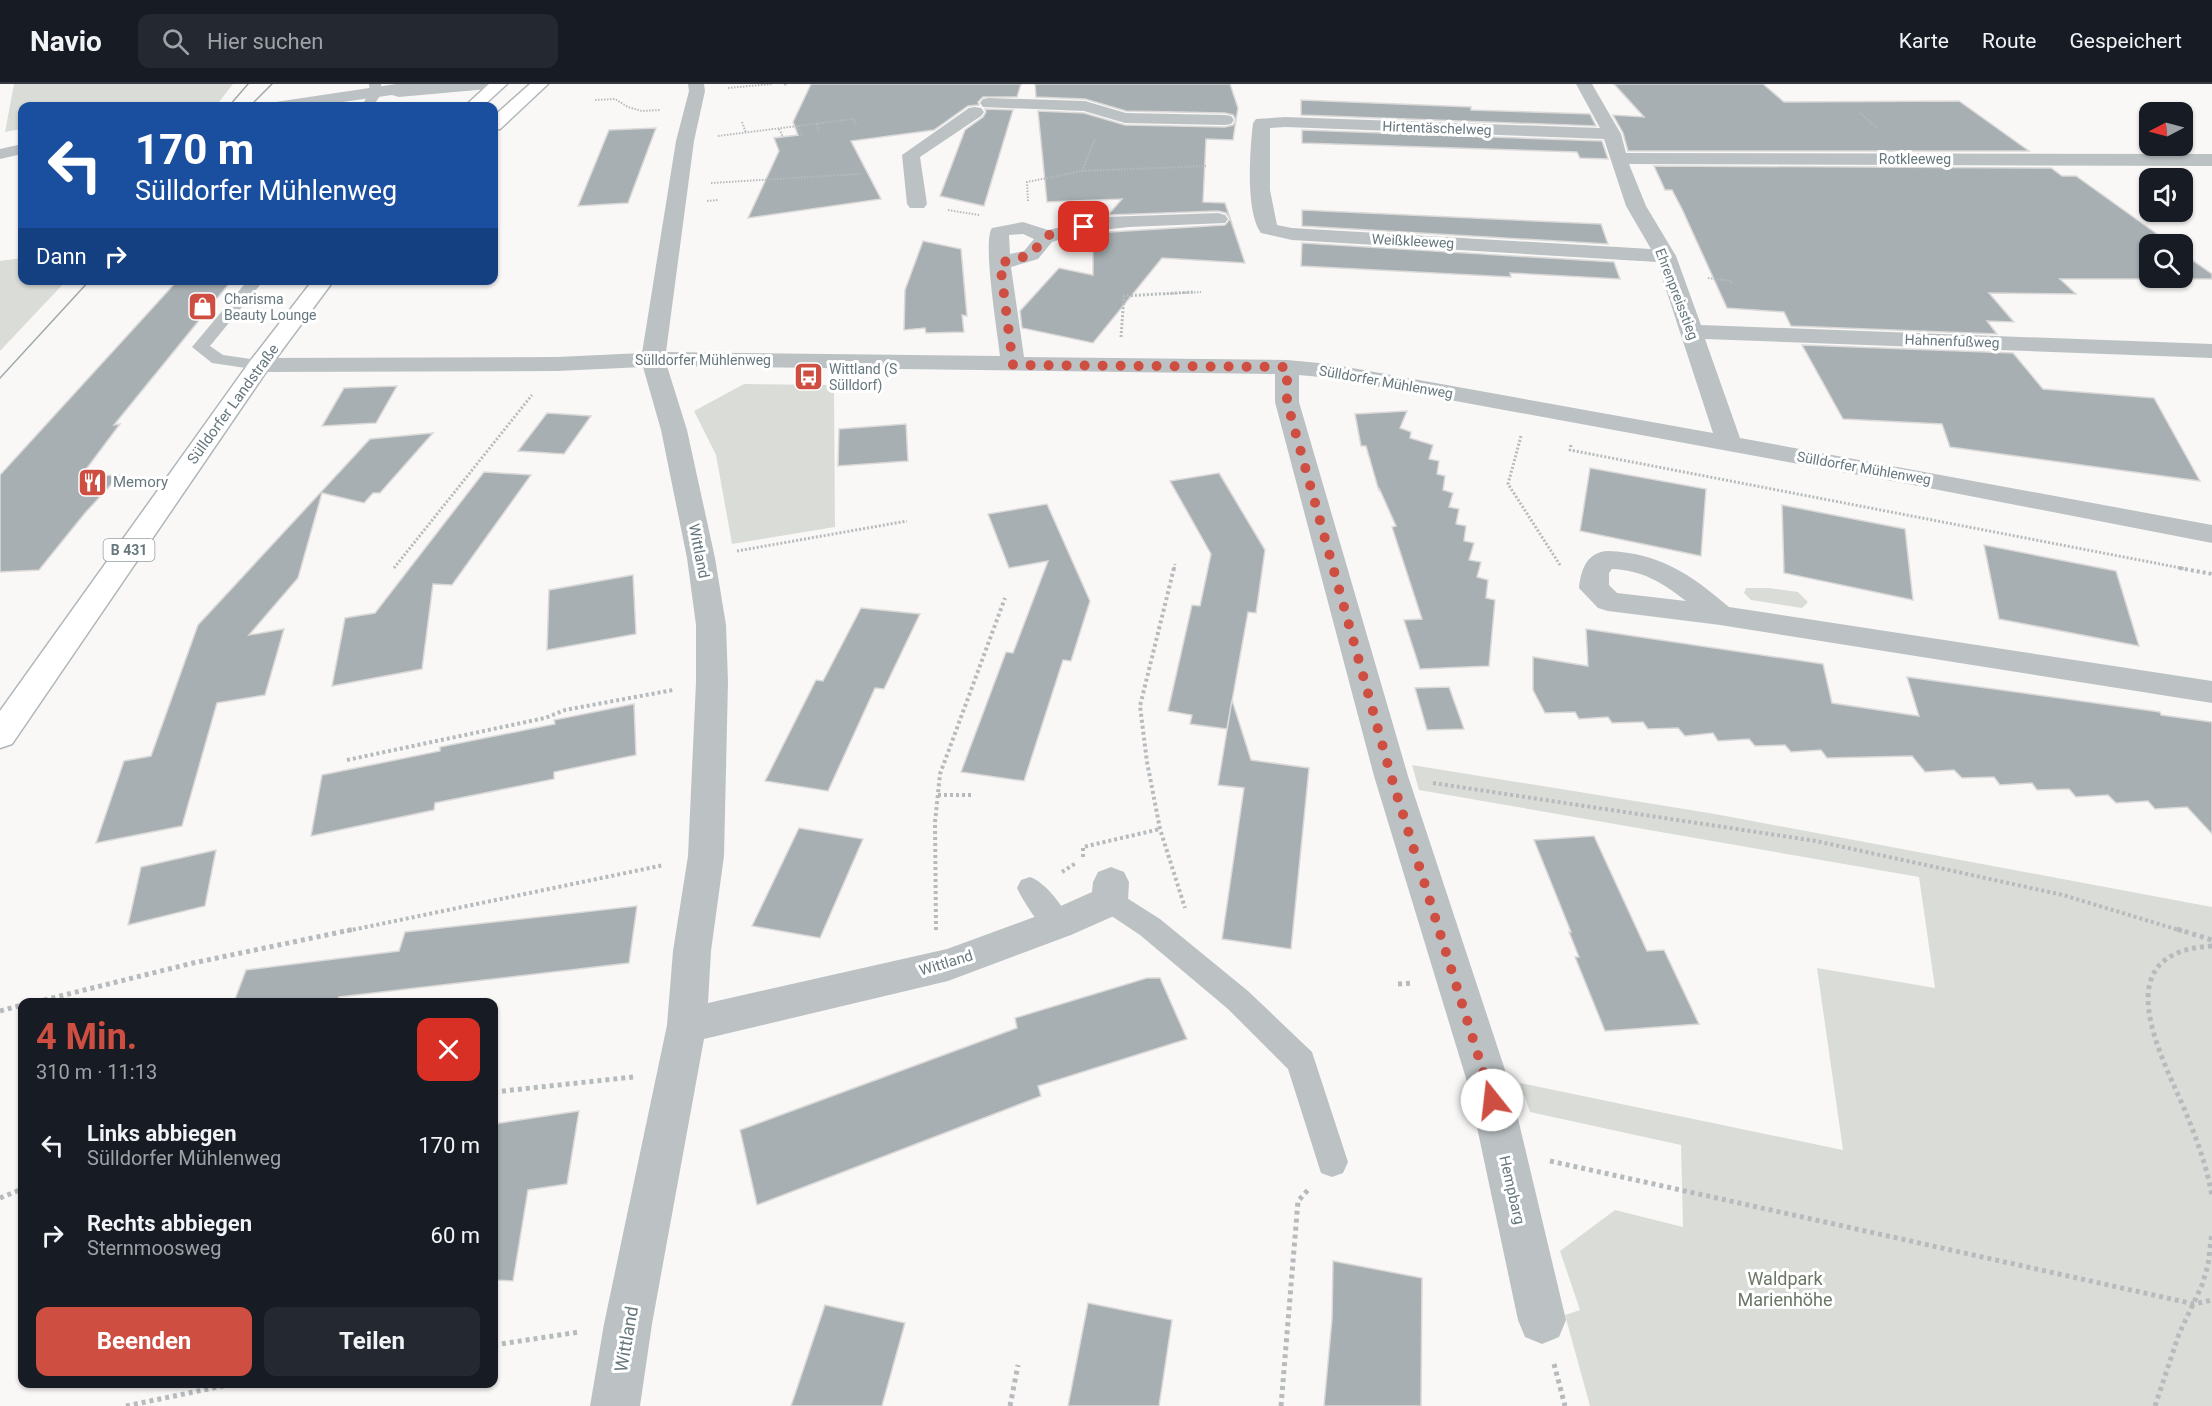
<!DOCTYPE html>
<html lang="de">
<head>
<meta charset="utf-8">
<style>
	:root { --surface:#171b24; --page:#242831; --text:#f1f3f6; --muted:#9ea1a6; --line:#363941; --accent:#ce4e41 }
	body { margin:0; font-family:Roboto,sans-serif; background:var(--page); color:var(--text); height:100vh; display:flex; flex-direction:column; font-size:22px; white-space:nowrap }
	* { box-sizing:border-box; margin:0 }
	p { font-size:20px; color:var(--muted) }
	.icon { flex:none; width:33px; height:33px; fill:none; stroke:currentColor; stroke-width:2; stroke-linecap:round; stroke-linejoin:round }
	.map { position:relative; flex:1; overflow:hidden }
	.side { position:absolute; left:18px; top:914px; width:480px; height:390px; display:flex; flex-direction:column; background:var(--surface); border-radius:12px; box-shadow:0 2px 4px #0004 }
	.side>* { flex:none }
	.guide { position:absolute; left:18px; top:18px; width:480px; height:183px; border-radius:12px; box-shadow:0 2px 4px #0004; background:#1a4fa0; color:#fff; overflow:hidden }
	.needle { width:39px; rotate:264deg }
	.tools { position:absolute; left:2139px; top:18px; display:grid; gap:12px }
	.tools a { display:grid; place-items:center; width:54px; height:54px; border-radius:12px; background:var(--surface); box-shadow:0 2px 4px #0004; font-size:30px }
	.pin { position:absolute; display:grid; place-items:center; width:51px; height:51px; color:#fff; margin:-26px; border-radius:12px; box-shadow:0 3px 9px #0006 }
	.me { position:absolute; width:66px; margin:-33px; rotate:344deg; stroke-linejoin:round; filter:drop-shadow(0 0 4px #0008) }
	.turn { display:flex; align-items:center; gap:21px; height:126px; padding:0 18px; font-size:27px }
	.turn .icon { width:78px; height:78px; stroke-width:2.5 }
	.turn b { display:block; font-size:42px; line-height:51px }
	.then { display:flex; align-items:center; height:57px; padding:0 18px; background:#0003; gap:12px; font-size:22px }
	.round { display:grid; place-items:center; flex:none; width:63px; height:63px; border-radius:12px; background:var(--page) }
	.overview { display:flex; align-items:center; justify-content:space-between; height:102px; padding:0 18px }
	h1 { font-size:36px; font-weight:700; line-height:45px; color:var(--accent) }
	.button { display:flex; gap:12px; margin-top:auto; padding:12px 18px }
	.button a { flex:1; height:69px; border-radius:12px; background:var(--accent); color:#fff; font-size:24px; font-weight:700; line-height:69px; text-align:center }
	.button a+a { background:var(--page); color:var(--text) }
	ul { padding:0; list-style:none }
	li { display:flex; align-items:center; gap:18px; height:90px; padding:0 18px }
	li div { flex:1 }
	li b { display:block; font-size:22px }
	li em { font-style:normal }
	header { display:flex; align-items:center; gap:36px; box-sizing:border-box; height:84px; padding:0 30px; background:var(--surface); border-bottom:2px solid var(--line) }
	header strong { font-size:28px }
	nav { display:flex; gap:33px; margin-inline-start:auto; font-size:21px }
	.search { width:420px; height:54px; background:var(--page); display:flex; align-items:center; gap:15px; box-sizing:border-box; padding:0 21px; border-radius:12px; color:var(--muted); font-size:22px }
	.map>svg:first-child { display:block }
	.green { fill:#daddd7 }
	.building { fill:#a7afb3; stroke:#dbdad9; stroke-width:1.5 }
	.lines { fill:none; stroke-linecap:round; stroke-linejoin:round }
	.primary-casing { stroke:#b1b6b9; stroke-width:3 }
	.path-far3 { stroke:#b7bbbd; stroke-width:2; stroke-dasharray:1.5 1.5; stroke-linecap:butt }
	.path-far2 { stroke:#b7bbbd; stroke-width:3; stroke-dasharray:2 2; stroke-linecap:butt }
	.path-far1 { stroke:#b7bbbd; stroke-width:4; stroke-dasharray:3 3; stroke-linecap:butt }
	.path { stroke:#b7bbbd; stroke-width:5; stroke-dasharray:4 4; stroke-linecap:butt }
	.service { fill:#bcc2c4; fill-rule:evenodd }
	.minor { fill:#bcc2c4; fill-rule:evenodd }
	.primary { fill:#fff; fill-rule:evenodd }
	.tram { stroke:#9fa7aa; stroke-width:1.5 }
	.route { stroke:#ce4e41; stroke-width:10; stroke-dasharray:0 18 }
	.labels { text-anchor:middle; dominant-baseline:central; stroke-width:6; stroke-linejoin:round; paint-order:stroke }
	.far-street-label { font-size:14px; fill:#67787e; stroke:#fff }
	.far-poi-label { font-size:14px; fill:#67787e; stroke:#fff; text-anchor:start }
	.shield { fill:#fff; stroke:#95a0a5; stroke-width:1.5 }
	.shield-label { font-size:14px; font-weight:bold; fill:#67787e }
	.street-label { font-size:15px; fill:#67787e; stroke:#fff }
	.poi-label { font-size:15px; fill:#67787e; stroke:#fff; text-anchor:start }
	.near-park-label { font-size:18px; fill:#6b7766; stroke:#fff }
	.near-street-label { font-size:18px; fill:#67787e; stroke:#fff }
</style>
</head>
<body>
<header>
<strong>Navio</strong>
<div class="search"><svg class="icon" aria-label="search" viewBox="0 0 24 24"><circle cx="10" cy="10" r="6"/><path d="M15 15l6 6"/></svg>Hier suchen</div>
<nav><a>Karte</a><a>Route</a><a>Gespeichert</a></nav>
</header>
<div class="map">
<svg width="2212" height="1322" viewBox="0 0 2212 1322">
	<rect width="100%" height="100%" fill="#f9f8f7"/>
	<g class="green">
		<path d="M14 0H233L216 22H22V45L5 48Z"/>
		<path d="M22 174V196L66 197 0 267V177Z"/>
		<path d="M744 300 834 301 835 443 732 460 716 371 694 327Z"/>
		<path d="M1746 504H1768L1798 508 1808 518 1802 524 1751 516 1744 509Z"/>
		<path d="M1412 681 1715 730 2212 823V1322H1590L1565 1231 1580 1226 1560 1167 1615 1126 1683 1143 1681 1061 1530 1028 1520 999 1843 1066 1817 884 1935 904 1919 793 1419 706Z"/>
	</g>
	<g class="building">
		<path d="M811 0H1021L1017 13H983L978 18 979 21 968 22 934 46 851 57 881 115 748 134 779 67 774 54 798 51 793 38Z"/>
		<path d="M1035 0H1230L1238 24 1236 36 1233 31 1225 29 1126 27 1085 15 1036 13Z"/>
		<path d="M1614 0H1763L1784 18 1959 17 2029 67H1628L1623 49 1613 31 1644 33Z"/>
		<path d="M1301 16 1471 23V26L1590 30 1596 42 1301 31Z"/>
		<path d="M985 25 1013 26 984 122 940 112 965 46 983 33 986 28Z"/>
		<path d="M1038 27 1084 29 1125 41 1225 43 1233 41 1236 36 1233 56 1206 55 1203 118 1225 119 1245 179 1162 174 1093 259 1022 244 1020 227 1059 184 1093 191V149L1225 141 1230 135 1226 129 1218 127 1108 131 1122 115 1047 118Z"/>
		<path d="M656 44 628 119 578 122 609 46Z"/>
		<path d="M1302 46 1602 57 1608 75 1580 74 1577 68 1302 59Z"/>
		<path d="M1654 82 2051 84 2062 92H2076L2171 160H2150V194H2182V169L2212 190V195H2060L2076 210 1989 209 2014 238 1987 237 1997 250 1791 242 1784 228 1727 224 1682 125 1672 106H1665Z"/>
		<path d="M1302 126 1601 140 1608 160 1302 142Z"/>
		<path d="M923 157 961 165 967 232 962 231 964 248 926 249 925 244 904 246 905 206Z"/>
		<path d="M1302 159 1614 178 1620 195 1510 189 1511 193 1301 182Z"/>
		<path d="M178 196H232L114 341 120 340 81 392 120 391 85 429 39 486 0 488V391Z"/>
		<path d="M1802 261 2013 269 2043 305 2154 314 2200 397 1950 363 1942 340 1843 335Z"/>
		<path d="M397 302 376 339 322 342 344 304Z"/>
		<path d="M1407 327 1400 344 1411 348 1410 354 1433 361 1429 375 1439 377 1437 390 1445 392 1443 406 1453 409 1449 423 1459 425 1456 440 1466 442 1464 457 1474 459 1469 476 1481 478 1477 493 1488 496 1486 514 1495 516 1489 582 1420 585 1404 536 1422 535 1392 443 1396 442 1379 404V407L1366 362H1361L1355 330Z"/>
		<path d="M547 329 591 332 564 370 518 367Z"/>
		<path d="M906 340 908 377 838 382 839 345Z"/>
		<path d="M433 349 380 409H373L364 419 322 409 298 494 249 551 284 545 265 611 217 619 182 742 96 759 124 677 151 672 198 541 370 355Z"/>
		<path d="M1590 384 1706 405 1701 472 1580 447Z"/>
		<path d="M484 388 531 391 452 501 433 500 422 585 332 602 345 534 375 529Z"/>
		<path d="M1219 389 1265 466 1256 529 1248 528 1227 645 1190 640 1192 631 1168 627 1192 521 1200 522 1211 470 1170 397Z"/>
		<path d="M1047 420 1090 517 1071 577 1063 576 1024 697 961 688 1006 568 1013 569 1048 477 1009 484 988 430Z"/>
		<path d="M1782 421 1905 445 1913 516 1784 489Z"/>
		<path d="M1984 461 2116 487 2139 562 1999 535Z"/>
		<path d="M633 491 636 550 547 566 549 506Z"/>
		<path d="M861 524 920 530 884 605 875 604 828 707 765 697 816 596 823 597Z"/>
		<path d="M1586 545 1823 580 1832 619 1919 632 1907 593 2160 628 2161 631 2212 638V750L2187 723 2155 725 2148 717 2116 719 2108 711 2076 713 2069 705 2037 706 2032 699 2000 701 1994 693 1962 694 1954 686 1925 688 1912 672 1827 674 1821 666 1791 668 1785 661 1755 662 1749 655 1718 657 1713 649 1685 652 1678 644 1648 645 1643 638 1612 639 1608 633 1579 635 1575 628 1545 629 1533 606V573L1588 582Z"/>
		<path d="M1449 603 1464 645 1427 646 1415 604Z"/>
		<path d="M1232 616 1251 676 1309 684 1291 865 1222 855 1244 704 1218 701Z"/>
		<path d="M634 620 636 671 554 688V695L435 719 434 726 311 752 322 691 440 667V663L555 640 554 636Z"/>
		<path d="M799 744 863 755 820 854 752 842Z"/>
		<path d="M1594 752 1647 867 1664 866 1699 940 1605 947 1575 873H1579L1569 848H1571L1534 756Z"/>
		<path d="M216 766 205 822 128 841 141 783Z"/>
		<path d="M637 822 629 879 339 913 338 918H234L246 886 399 867 405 848Z"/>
		<path d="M1147 894H1160L1187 955 1038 1002 1041 1012 757 1121 740 1046 1017 944 1015 934Z"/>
		<path d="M579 1027 567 1100 528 1106 513 1197 494 1196V1040Z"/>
		<path d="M1333 1177 1422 1194 1421 1322H1324L1332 1235Z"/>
		<path d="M1088 1219 1172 1236 1159 1322H1068Z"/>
		<path d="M825 1221 905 1239 882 1322H791Z"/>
	</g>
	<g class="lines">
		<defs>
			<g id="primary">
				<path d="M489 0H507L483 22H465Z"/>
				<path d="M530 0H548L500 45 494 46V32Z"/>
				<path d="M313 196H334L268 285 12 660 0 664V627L251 276Z"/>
			</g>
		</defs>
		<use href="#primary" class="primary-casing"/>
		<g class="path-far3">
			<path d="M785 0 786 3"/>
			<path d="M728 4 772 0"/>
			<path d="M595 16 615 15 628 23 642 27 660 26"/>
			<path d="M1860 29 1878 45"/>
			<path d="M742 38 746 49"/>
			<path d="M817 40 819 49"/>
			<path d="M797 42 802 51"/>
			<path d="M779 45 783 53"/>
			<path d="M718 52 853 35 857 42"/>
			<path d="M1082 87 1206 82"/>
			<path d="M711 99 859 90"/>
			<path d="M707 117 718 116"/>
			<path d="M1028 117 1027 98 1082 87 1095 55"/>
			<path d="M948 126 979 131"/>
			<path d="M1708 194 1731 197 1732 200"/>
			<path d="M1164 210 1201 208"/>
		</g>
		<g class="path-far2">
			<path d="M1121 253 1124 212 1193 208"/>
			<path d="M1521 352 1508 400 1560 481"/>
			<path d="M1571 361 1570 366 2186 485"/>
			<path d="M737 467 907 437"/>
			<path d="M394 484 532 311"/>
			<path d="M1174 485 1175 480"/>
		</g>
		<g class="path-far1">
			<path d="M1174 484 1140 622 1147 678 1160 745 1185 824"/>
			<path d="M2179 484 2212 490"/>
			<path d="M347 676 545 634 565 626 673 606"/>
			<path d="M1433 699 1816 757 2063 811 2182 847"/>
			<path d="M938 711H972"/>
			<path d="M1083 773V763L1160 745"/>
			<path d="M1062 788 1076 779"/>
			<path d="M936 846 935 738 940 690 1005 514"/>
			<path d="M347 847 664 781"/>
		</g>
		<g class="path">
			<path d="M2177 845 2212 856"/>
			<path d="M2212 862C2103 868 2161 970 2186 1029 2197 1056 2207 1083 2212 1112"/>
			<path d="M1398 900 1412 899"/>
			<path d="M36 918 193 879 355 845"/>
			<path d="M0 927 22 921"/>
			<path d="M494 1008 633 993"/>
			<path d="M1550 1077 2194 1220 2212 1216"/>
			<path d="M0 1114 22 1105"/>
			<path d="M494 1261 579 1248"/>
			<path d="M1554 1280 1565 1322"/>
			<path d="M126 1322 237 1299"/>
			<path d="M1010 1322 1018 1281"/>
			<path d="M1281 1322 1298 1117 1308 1106"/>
			<path d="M2155 1322 2179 1250 2202 1201 2208 1181 2212 1148"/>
		</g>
		<g class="service">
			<path d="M369 0H381L382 9 373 22H361L370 9Z"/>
			<path d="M248 196H264L210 262 223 271 265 277 268 281 265 285 259 286 212 279 192 263Z"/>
			<path d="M1030 793C1047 799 1064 824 1072 840L1068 848C1061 850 1055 853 1049 848 1039 842 1022 815 1017 804L1021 796Z"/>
			<path d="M1110 806 1119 809 1160 835 1248 907 1312 968 1348 1078 1343 1089 1332 1093 1321 1089 1288 985 1228 925 1140 851 1101 825 1097 817 1101 809Z"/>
		</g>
		<g class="minor">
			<path d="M396 0H496L488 5 399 13 392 11 315 22H273L276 18 282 17Z"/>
			<path d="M688 0H704L705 7 694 57 666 268 1000 272C998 251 982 157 992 144L1023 138 1048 146 1105 133 1218 129 1225 131 1228 135 1225 139 1129 143 1083 148 1052 158 1038 175 1011 183 1024 273 1287 276 1330 280 1713 349 1657 178 1292 156 1261 149C1245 127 1250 66 1253 39L1256 35 1285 33 1600 44 1576 0H1592L1621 50 1626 69 2212 70V82L1629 80 1646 122 1676 172 1701 241 2212 260V274L1705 255 1740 354 2212 441V459L1913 401 1330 294 1299 291V318L1408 692 1510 1001 1566 1236 1559 1253 1542 1260 1525 1253 1518 1236 1468 1001 1374 692 1275 318V290L667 282 687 346 715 474 726 541 728 598 724 772 711 867 708 919 947 865 1045 829 1092 808 1093 798 1098 788 1111 783 1124 788 1129 798 1128 817 1123 828 1071 851 948 897 704 955 652 1240 640 1322H590L604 1240 667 941 673 867 688 772 696 598V541L687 474 661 346 643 283 557 287 259 288 251 286 247 281 251 276 259 274 557 273 642 269 676 57 689 7ZM1285 43 1604 55 1626 122 1651 165 1292 144 1277 141 1270 106V44ZM1023 150 1034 155 1024 167 1010 170 1009 151Z"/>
			<path d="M989 14 1085 17 1126 29 1225 31 1231 32 1234 36 1231 40 1225 41 1125 39 1084 27 983 23 980 19 983 15Z"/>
			<path d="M975 23 981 24 984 28 981 32 920 73 927 120 924 124H910L907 120 902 71 969 24Z"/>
			<path d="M22 60V70L0 75V65Z"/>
			<path d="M1608 467C1660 469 1690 490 1729 523L2212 597V619L1720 541 1608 527 1598 524 1579 504C1581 485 1587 468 1608 467ZM1612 485C1642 486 1663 499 1686 517L1617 509 1609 501V489Z"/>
		</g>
		<use href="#primary" class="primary"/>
		<g class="tram">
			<path d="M229 22 248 0"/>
			<path d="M250 22 272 0"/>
			<path d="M0 294 90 196"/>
		</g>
	</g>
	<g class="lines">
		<path class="route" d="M1084 143 1060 146 1045 153 1031 171 1000 179 1013 281 1287 283V318L1391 692 1492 1016"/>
	</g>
	<defs>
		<symbol id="shop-square" viewBox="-11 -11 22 22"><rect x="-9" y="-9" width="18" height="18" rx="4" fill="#ce4e41" stroke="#fff"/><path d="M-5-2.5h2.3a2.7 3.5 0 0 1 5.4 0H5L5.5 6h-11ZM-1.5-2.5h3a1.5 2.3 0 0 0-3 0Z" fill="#fff"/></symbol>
		<symbol id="bus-square" viewBox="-11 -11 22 22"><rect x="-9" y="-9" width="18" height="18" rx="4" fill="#ce4e41" stroke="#fff"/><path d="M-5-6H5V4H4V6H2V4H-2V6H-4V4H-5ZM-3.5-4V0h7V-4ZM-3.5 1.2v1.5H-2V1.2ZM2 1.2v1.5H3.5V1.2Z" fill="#fff"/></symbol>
		<symbol id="restaurant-square" viewBox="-11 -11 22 22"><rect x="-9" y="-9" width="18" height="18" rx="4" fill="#ce4e41" stroke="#fff"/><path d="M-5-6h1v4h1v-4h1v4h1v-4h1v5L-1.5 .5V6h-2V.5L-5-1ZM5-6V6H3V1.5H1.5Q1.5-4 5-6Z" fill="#fff"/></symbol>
	</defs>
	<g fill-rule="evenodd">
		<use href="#shop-square" x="186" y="206" width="33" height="33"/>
		<use href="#bus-square" x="792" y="276" width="33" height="33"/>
		<use href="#restaurant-square" x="76" y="382" width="33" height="33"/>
	</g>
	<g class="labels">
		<g class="far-street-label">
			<text transform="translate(1437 44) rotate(2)">Hirtentäschelweg</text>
			<text x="1915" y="75">Rotkleeweg</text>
			<text transform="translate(1413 157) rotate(3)">Weißkleeweg</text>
			<text transform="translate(1677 210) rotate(69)">Ehrenpreisstieg</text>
			<text transform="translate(1952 257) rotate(2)">Hahnenfußweg</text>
			<text x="703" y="276">Sülldorfer Mühlenweg</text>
			<text transform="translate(1386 298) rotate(10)">Sülldorfer Mühlenweg</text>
			<text transform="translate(1864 384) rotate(10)">Sülldorfer Mühlenweg</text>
		</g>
		<g class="far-poi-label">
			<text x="224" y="215">Charisma<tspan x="224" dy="16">Beauty Lounge</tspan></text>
			<text x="829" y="285">Wittland (S<tspan x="829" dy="16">Sülldorf)</tspan></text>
		</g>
		<rect class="shield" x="103.5" y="455" width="51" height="22" rx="4.5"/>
		<g class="shield-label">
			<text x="129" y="466">B 431</text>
		</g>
		<g class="street-label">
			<text transform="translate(233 320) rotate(-54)">Sülldorfer Landstraße</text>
			<text transform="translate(699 467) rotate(79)">Wittland</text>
			<text transform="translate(946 879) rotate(-17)">Wittland</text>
			<text transform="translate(1512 1106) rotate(77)">Hempbarg</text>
		</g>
		<g class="poi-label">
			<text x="113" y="398">Memory</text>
		</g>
		<g class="near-park-label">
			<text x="1785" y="1194">Waldpark<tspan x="1785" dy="21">Marienhöhe</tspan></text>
		</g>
		<g class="near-street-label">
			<text transform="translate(626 1255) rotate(-80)">Wittland</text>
		</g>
	</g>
</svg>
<div class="tools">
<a><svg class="needle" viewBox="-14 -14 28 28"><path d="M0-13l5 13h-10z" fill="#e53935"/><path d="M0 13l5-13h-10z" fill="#9ea1a6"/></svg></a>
<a><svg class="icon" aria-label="sound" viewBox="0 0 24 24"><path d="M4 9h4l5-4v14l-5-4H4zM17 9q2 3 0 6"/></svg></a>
<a><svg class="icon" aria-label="search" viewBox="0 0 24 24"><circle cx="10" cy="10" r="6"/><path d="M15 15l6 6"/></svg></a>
</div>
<div class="pin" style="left:1084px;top:143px;background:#d93025"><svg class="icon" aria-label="arrive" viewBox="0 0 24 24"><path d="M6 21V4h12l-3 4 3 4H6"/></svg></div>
<svg class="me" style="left:1492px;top:1016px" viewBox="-20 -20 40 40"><circle r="19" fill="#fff"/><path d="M0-13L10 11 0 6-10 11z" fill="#ce4e41"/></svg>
<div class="guide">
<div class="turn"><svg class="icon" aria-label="left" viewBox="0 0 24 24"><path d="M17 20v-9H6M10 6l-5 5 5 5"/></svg><div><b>170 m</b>Sülldorfer Mühlenweg</div></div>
<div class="then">Dann<svg class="icon" aria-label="right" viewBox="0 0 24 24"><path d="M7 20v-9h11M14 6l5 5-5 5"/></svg></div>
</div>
<section class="side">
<div class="overview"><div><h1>4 Min.</h1><p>310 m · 11:13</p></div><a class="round" style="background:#d93025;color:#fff"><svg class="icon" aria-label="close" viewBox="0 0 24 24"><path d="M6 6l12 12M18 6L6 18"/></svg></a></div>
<ul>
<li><svg class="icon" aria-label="left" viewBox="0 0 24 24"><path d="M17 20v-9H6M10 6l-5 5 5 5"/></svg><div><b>Links abbiegen</b><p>Sülldorfer Mühlenweg</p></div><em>170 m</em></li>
<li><svg class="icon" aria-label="right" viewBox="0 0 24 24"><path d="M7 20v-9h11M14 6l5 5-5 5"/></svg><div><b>Rechts abbiegen</b><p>Sternmoosweg</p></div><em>60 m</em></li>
</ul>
<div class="button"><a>Beenden</a><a>Teilen</a></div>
</section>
</div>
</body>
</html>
